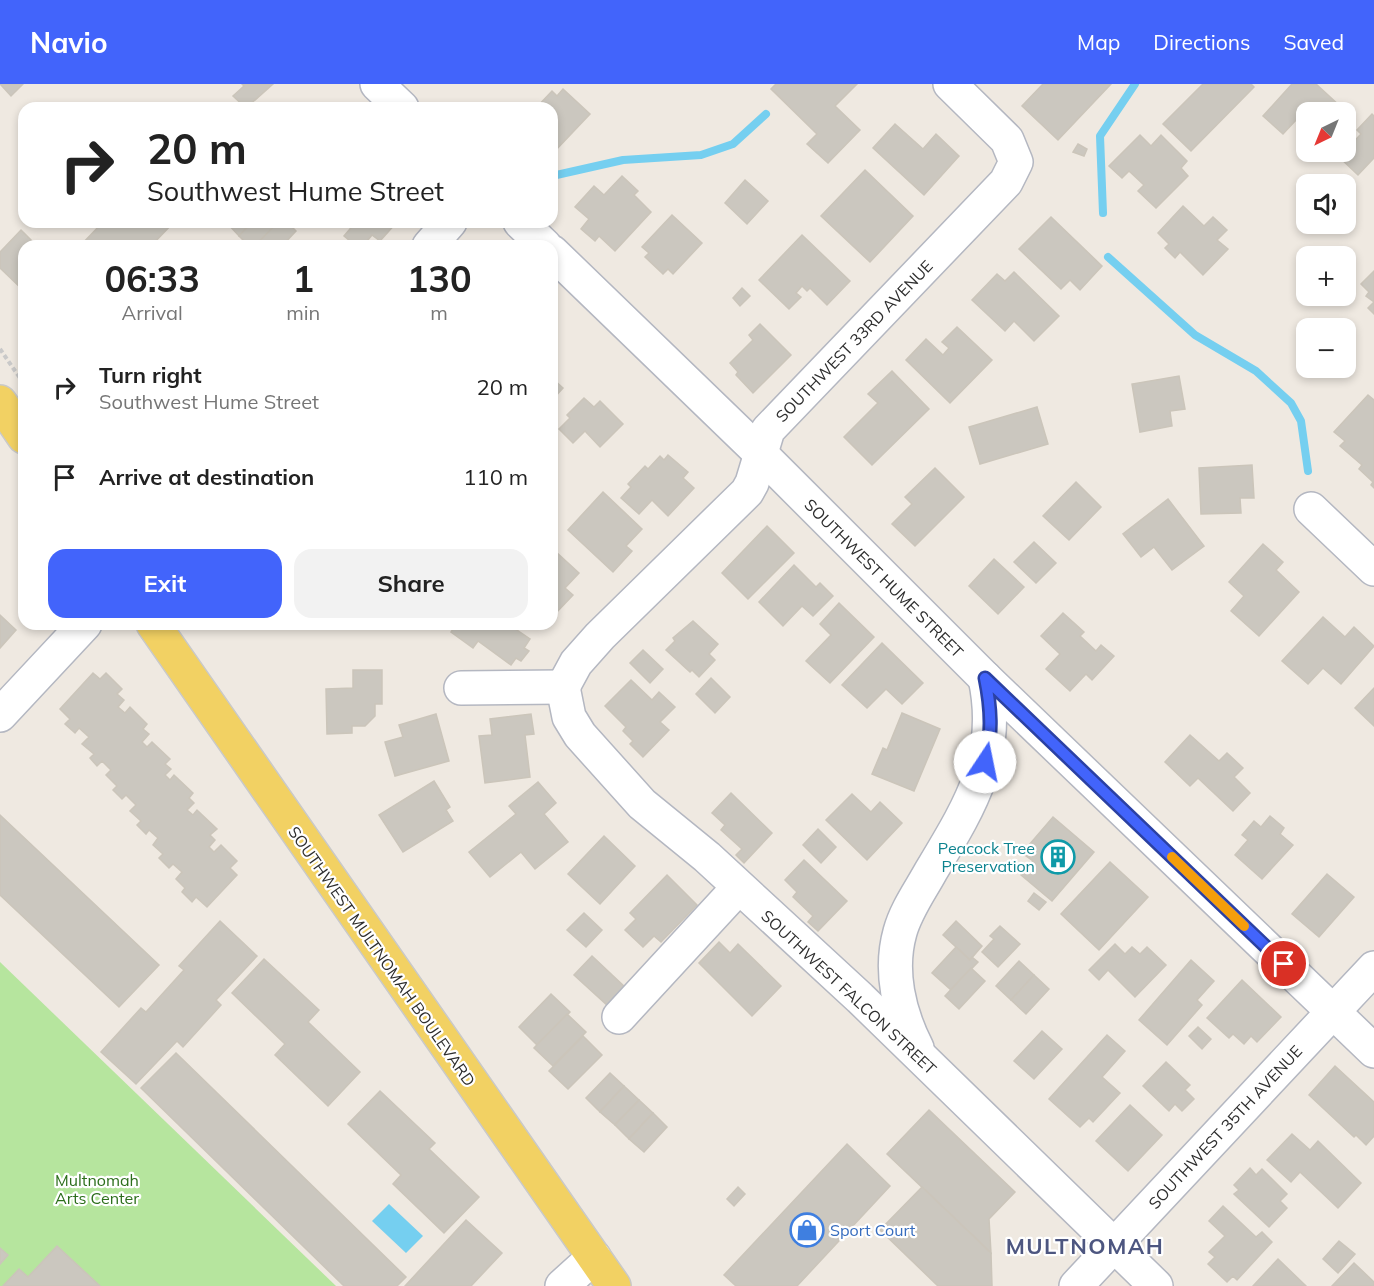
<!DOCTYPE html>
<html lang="en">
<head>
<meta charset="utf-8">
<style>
	:root { --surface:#fff; --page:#f2f2f2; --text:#222; --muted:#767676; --accent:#4264fb }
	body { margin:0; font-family:Mulish,sans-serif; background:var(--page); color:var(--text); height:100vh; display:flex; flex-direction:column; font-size:22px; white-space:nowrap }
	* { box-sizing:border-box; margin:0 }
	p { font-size:20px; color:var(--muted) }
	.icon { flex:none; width:33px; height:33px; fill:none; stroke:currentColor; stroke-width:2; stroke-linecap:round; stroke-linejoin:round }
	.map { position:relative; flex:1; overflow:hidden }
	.details { position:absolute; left:18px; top:156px; width:540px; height:390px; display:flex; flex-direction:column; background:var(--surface); border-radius:18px; box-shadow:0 3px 9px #0003 }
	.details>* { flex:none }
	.guide { position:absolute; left:18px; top:18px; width:540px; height:126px; border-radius:18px; box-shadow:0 3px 9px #0003; background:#fff; color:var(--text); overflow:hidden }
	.needle { width:39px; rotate:223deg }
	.buttons { position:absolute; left:1296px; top:18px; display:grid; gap:12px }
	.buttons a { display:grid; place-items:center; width:60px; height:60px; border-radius:12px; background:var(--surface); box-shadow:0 3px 9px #0003; font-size:30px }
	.pin { position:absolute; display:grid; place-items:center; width:51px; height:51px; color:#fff; margin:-26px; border:3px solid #fff; border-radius:50%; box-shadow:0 2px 6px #0007 }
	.me { position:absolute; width:66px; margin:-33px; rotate:11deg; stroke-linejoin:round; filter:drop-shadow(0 0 4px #0008) }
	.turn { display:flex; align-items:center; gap:21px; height:126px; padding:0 30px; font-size:27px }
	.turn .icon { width:78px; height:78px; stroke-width:2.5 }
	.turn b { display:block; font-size:42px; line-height:51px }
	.eta { display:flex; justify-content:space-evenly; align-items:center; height:102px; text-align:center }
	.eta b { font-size:36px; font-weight:700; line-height:42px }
	.cta { display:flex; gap:12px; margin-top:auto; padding:12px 30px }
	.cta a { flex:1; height:69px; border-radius:18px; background:var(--accent); color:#fff; font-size:24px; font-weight:700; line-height:69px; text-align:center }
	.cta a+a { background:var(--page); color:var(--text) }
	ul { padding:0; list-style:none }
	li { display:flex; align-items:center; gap:18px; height:90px; padding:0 30px }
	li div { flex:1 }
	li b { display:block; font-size:22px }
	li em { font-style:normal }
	header { display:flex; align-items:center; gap:36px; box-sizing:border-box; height:84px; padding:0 30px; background:var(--accent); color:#fff }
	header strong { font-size:28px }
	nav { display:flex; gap:33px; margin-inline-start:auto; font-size:21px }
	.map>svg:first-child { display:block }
	.green { fill:#b6e59e }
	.water { fill:#75cff0 }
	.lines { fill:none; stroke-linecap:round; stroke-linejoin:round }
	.stream { stroke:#75cff0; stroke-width:8 }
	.building { fill:#cbc7bf; stroke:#cbc5ba; stroke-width:1.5 }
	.minor-casing { stroke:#b4b7c1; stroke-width:36 }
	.major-casing { stroke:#c9c9c9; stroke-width:36 }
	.path { stroke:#c9c9c9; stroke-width:4; stroke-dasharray:4.5 3; stroke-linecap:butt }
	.minor { stroke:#fff; stroke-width:33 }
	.major { stroke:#f2d163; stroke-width:33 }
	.route-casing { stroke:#2b41a3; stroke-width:15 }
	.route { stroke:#4264fb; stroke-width:10 }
	.slow { stroke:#f59e0b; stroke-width:10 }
	.labels { text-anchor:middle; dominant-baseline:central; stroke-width:4.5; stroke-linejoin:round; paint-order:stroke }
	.street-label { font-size:16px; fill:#2e2e2e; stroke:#fff }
	.culture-label { font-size:16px; fill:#0d838f; stroke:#fff; text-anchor:end }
	.park-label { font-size:16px; fill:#2c6e1b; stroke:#fff }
	.shop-label { font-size:16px; fill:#366cbe; stroke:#fff; text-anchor:start }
	.district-label { font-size:22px; font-weight:bold; letter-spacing:1.5px; fill:#4d5680; stroke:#fff }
</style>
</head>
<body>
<header>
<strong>Navio</strong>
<nav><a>Map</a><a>Directions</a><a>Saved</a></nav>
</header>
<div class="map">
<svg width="1374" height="1202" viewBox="0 0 1374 1202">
	<rect width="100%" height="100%" fill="#efe9e1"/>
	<path class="green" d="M0 878 336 1202H0Z"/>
	<path class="water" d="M389 1120 423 1152 406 1169 372 1137Z"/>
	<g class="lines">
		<g class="stream">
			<path d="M552 92 623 76 701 71 733 60 766 30"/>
			<path d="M1103 129 1100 52 1135 0"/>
			<path d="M1108 173 1195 251 1256 287 1291 319 1301 337 1308 387"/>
		</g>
	</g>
	<g class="building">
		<path d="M0 0H23L11 12Z"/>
		<path d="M242 0H273L246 24 233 12 244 2Z"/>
		<path d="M776 0H857L835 22 860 46 828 79 807 60 817 50 771 5Z"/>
		<path d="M1043 0H1111L1058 56 1022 22Z"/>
		<path d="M1203 0H1251L1254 3 1191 67 1163 40Z"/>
		<path d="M1292 0H1316L1353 34 1346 42V28H1306V44L1297 35 1283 50 1263 32Z"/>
		<path d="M563 5 590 30 552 70V24H536L552 7 557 12Z"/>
		<path d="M1372 30 1374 32V74L1358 91 1339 73 1361 50 1357 46Z"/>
		<path d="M895 40 923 65 936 50 959 72 924 111 873 64Z"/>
		<path d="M1140 51 1151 62 1161 51 1187 77 1181 84 1188 92 1156 124 1138 107 1144 101 1129 87 1122 94 1109 82Z"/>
		<path d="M1078 60 1087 65 1084 72 1073 68Z"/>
		<path d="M865 86 913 132 870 178 821 132Z"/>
		<path d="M622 92 638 107 634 111 651 128 615 167 599 152 595 157 581 145 589 135 575 123 594 102 604 111Z"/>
		<path d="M745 96 768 117 747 140 725 119Z"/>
		<path d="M1183 122 1204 142 1213 133 1227 146 1217 156 1228 165 1203 191 1180 168 1175 174 1165 164 1169 160 1158 149Z"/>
		<path d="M672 131 702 159 673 190 668 185 663 190 645 173 649 169 642 163Z"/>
		<path d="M1051 133 1102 182 1080 206 1070 196 1061 205 1019 165Z"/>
		<path d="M103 138H174L151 162H80Z"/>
		<path d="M226 138H252L239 152Z"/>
		<path d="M252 138H278L255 162H249L239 152Z"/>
		<path d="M278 138H287L296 147 282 162H255Z"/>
		<path d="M356 138H397L380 157 372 151 363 162H356L344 152Z"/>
		<path d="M21 146 37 162H24V207L0 184V168Z"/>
		<path d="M802 151 850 197 827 221 810 204 807 207 802 202 796 209 801 213 789 225 759 196Z"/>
		<path d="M1374 187V230L1368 224 1374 218 1366 212 1369 208 1361 200Z"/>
		<path d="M1014 188 1059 232 1034 257 1014 237 1005 247 972 216 997 190 1005 197Z"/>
		<path d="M742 204 750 212 740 222 733 214Z"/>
		<path d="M760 240 791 271 753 309 736 291 738 288 730 279 753 256 749 251Z"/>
		<path d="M957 243 992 276 950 319 906 276 926 255 943 271 949 264 942 258Z"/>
		<path d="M892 287 929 325 872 381 844 353 878 319 868 310Z"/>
		<path d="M1179 292 1185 325 1170 327 1172 342 1140 348 1132 300Z"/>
		<path d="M552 294 563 304 552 316Z"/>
		<path d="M1368 311 1374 316V404L1371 401 1373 398 1359 385 1362 381 1340 362 1345 357 1334 348Z"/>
		<path d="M584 314 594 323 600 317 623 340 600 363 585 347 573 359 559 345 570 334 567 331Z"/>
		<path d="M1037 323 1048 360 980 380 969 343Z"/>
		<path d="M668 371 688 388 683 394 694 404 668 432 652 416 639 430 621 414 631 403 628 400 645 382 648 385 660 372 664 376Z"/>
		<path d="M1252 381 1254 414H1240L1241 429 1201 430 1199 384Z"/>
		<path d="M935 384 964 413 915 462 892 440 912 420 905 413Z"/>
		<path d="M1076 398 1101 423 1069 456 1043 432Z"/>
		<path d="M603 408 642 445 626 462 632 467 613 488 568 446Z"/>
		<path d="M1168 415 1204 462 1172 486 1154 463 1141 473 1123 450Z"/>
		<path d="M767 442 794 469 748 515 722 489Z"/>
		<path d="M1034 458 1056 479 1036 499 1014 478Z"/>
		<path d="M1263 460 1283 478 1276 486 1299 508 1259 552 1231 527 1244 512 1229 498Z"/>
		<path d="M555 467 579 489 565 504 573 511 556 529 552 525V469Z"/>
		<path d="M994 475 1024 503 998 530 969 502Z"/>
		<path d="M794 481 816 503 820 499 833 512 813 532 802 522 783 542 759 518Z"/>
		<path d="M839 519 874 553 830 599 806 577 831 551 820 540Z"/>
		<path d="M1063 529 1084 548 1080 552 1096 567 1101 561 1114 572 1092 596 1086 590 1070 607 1046 585 1060 570 1041 552Z"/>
		<path d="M0 531 16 546 0 564Z"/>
		<path d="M1323 533 1345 553 1354 543 1374 562 1341 600 1323 584 1308 600 1282 577Z"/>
		<path d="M693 537 718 560 709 570 715 576 699 593 692 586 690 588 666 566 675 557 673 554Z"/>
		<path d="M446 540H508L530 555 524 564 529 567 521 577 516 574 511 581 478 557 473 564 451 548 453 545Z"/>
		<path d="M882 559 923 599 902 620 886 605 867 624 842 601Z"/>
		<path d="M643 566 663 585 650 599 630 579Z"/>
		<path d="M353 586H382V620H375V632L365 642H352V649L327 650 326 605 353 604Z"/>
		<path d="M93 589 100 595 106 589 122 605 117 610 124 616 118 623 125 629 130 623 147 640 143 645 149 650 142 658 147 663 152 658 170 675 165 680 171 685 165 691 170 696 174 691 193 709 189 714 194 719 187 726 193 731 197 726 217 745 210 751 215 756 209 763 214 768 221 761 237 777 230 784 237 791 207 823 196 813 192 818 182 808 185 804 176 795 182 788 173 780 169 784 159 774 163 770 153 761 158 754 149 746 146 750 137 741 141 737 130 727 136 721 126 711 122 715 113 706 117 702 106 691 111 686 102 677 97 682 90 674 94 670 82 660 89 653 79 644 75 649 65 640 70 635 60 625Z"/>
		<path d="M711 594 730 613 715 629 696 610Z"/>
		<path d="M631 596 652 616 659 608 675 623 660 638 669 646 643 673 630 660 633 657 623 647 626 643 605 622Z"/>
		<path d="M1374 604V642L1355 624Z"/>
		<path d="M902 629 940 645 914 707 872 690 883 664 887 666Z"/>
		<path d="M436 630 449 677 395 692 385 658 403 653 399 641Z"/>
		<path d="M531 630 534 650 525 651 530 693 485 699 479 652 492 651 490 635Z"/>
		<path d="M1190 651 1219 677 1227 669 1243 684 1234 693 1250 709 1233 727 1198 694 1190 702 1165 678Z"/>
		<path d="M434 697 450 723 446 726 453 737 403 768 379 731Z"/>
		<path d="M538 698 556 719 544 730 568 758 535 785 521 768 490 793 469 768 516 730 509 722Z"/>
		<path d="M731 709 772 749 744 779 736 771 742 765 721 746 725 741 712 729Z"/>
		<path d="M852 710 871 728 880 718 902 739 867 776 826 736Z"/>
		<path d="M0 731 159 881 119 923 0 811Z"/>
		<path d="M1270 732 1284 744 1280 750 1293 761 1262 795 1235 771 1248 756 1242 751 1254 737 1261 743Z"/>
		<path d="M1053 733 1094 768 1052 817 1021 791 1033 777 1022 769Z"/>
		<path d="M818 745 836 763 821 779 803 761Z"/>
		<path d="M604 752 635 782 600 820 568 790Z"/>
		<path d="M804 776 847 817 818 847 808 838 813 832 793 813 797 808 785 796Z"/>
		<path d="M1110 778 1148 813 1099 866 1061 830Z"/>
		<path d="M1327 790 1354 813 1319 853 1292 830Z"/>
		<path d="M667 791 697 821 661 858 654 852 643 863 625 846 636 835 630 829Z"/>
		<path d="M1034 809 1046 818 1039 826 1028 817Z"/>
		<path d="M584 829 602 846 586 863 567 846Z"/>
		<path d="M220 837 257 872 216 916 221 921 183 963 177 957 136 1000 101 968 141 924 146 928 184 886 179 882Z"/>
		<path d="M956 837 982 862 970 876 943 851Z"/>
		<path d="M1000 842 1020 860 998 883 982 868 994 855 990 852Z"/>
		<path d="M719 858 730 869 738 860 781 902 752 932 699 879Z"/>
		<path d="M1115 860 1125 870 1132 863 1140 870 1147 863 1166 881 1135 913 1108 886 1099 896 1089 886Z"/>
		<path d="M956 863 970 876 972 873 978 878 951 906 932 889Z"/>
		<path d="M592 872 626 904 609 923 574 891Z"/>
		<path d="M264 875 319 926 308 938 360 988 328 1022 275 971 285 960 232 909Z"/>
		<path d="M1191 876 1214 897 1197 916 1202 921 1167 961 1139 936Z"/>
		<path d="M1019 877 1034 891 1011 916 996 902Z"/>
		<path d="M971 884 985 897 959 925 945 912Z"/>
		<path d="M1034 891 1049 905 1026 930 1011 916Z"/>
		<path d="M1242 896 1281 933 1257 958 1251 952 1244 960 1233 950 1229 954 1207 934Z"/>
		<path d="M551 910 570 928 537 961 519 943Z"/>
		<path d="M567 930 586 948 553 982 534 964Z"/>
		<path d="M1198 943 1211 955 1202 965 1189 952Z"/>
		<path d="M1042 947 1062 965 1034 995 1014 977Z"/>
		<path d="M1107 951 1125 967 1102 993 1120 1009 1093 1038 1089 1034 1080 1043 1049 1015Z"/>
		<path d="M583 952 602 971 568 1005 549 987Z"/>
		<path d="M176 969 406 1193 397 1202H344L141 1004Z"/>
		<path d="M1166 978 1190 1001 1185 1006 1194 1015 1182 1027 1175 1020 1169 1027 1143 1002Z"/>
		<path d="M1335 982 1374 1018V1052L1366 1061 1356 1051 1354 1053 1309 1011Z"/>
		<path d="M610 989 624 1002 600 1028 586 1014Z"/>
		<path d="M624 1002 639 1016 615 1041 600 1028Z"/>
		<path d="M380 1007 435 1059 429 1065 479 1113 444 1149 393 1100 401 1091 348 1040Z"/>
		<path d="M639 1016 653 1029 629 1055 615 1041Z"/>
		<path d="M1130 1021 1162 1051 1128 1087 1096 1057Z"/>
		<path d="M929 1026 1015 1108 989 1135 991 1169 887 1070Z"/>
		<path d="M653 1029 667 1043 644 1068 629 1055Z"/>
		<path d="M1292 1050 1310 1066 1318 1057 1361 1099 1338 1124 1300 1088 1291 1098 1267 1076Z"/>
		<path d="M847 1060 890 1102 797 1202H736L724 1191Z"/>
		<path d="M1250 1084 1256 1091 1262 1085 1287 1110 1280 1117 1287 1124 1269 1143 1234 1110 1239 1106 1234 1101Z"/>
		<path d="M738 1103 745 1110 734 1122 727 1115Z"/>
		<path d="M922 1103 991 1169 992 1202H938L880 1146Z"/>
		<path d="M1223 1122 1256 1153 1262 1148 1272 1158 1237 1196 1233 1192 1227 1198 1208 1180 1215 1173 1209 1168 1225 1152 1209 1137Z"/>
		<path d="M466 1136 502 1169 471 1202H405Z"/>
		<path d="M1339 1157 1355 1170 1338 1189 1323 1175Z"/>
		<path d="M57 1162 100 1202H3L19 1185 28 1193Z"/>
		<path d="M0 1164 8 1171 0 1180Z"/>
		<path d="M1278 1175 1306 1202H1253Z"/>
		<path d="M1354 1179 1374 1198V1202H1332Z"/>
	</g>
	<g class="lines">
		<defs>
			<g id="minor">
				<path d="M377 0 402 24"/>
				<path d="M520 138 545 162"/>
				<path d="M429 162 450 138"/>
				<path d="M552 168 761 370 985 594 1374 967"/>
				<path d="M1311 425 1374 485"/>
				<path d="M563 603 569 633 580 651 642 720 707 773 860 914 1156 1202"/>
				<path d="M563 603 576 579 600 552 747 408 752 399 768 346 1006 98 1016 78 1007 56 950 0"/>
				<path d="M461 604 563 603"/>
				<path d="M0 631 85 540"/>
				<path d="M619 933 738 804"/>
				<path d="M917 964C899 929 889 887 900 848 906 826 920 807 931 787 970 722 1002 672 985 594"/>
				<path d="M562 1202 594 1173"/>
				<path d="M1076 1202 1374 884"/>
			</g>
			<g id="major">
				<path d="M0 318 24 353"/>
				<path d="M153 540 614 1202"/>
			</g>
		</defs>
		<use href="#minor" class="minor-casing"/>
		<use href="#major" class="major-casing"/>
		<path class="path" d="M0 265 22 297"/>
		<use href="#minor" class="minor"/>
		<use href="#major" class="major"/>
	</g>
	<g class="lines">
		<defs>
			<path id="route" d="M985 678C993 650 991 623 985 594L1284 880"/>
		</defs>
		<use href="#route" class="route-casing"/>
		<use href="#route" class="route"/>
		<path class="slow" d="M1172 773 1244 842"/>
	</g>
	<defs>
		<symbol id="building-ring" viewBox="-11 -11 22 22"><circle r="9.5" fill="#fff" stroke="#0f9aa8" stroke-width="1.5"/><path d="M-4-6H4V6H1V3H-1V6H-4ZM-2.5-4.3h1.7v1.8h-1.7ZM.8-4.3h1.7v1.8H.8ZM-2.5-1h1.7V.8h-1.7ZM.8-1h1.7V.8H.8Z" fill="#0f9aa8"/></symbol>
		<symbol id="shop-ring" viewBox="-11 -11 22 22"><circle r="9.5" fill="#fff" stroke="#3f7fe0" stroke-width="1.5"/><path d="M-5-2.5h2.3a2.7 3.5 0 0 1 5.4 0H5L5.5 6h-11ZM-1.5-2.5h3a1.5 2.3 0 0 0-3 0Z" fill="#3f7fe0"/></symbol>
	</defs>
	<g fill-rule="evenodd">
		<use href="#building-ring" x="1039" y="754" width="38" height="38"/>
		<use href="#shop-ring" x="788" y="1127" width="38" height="38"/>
	</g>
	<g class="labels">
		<g class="street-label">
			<text transform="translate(854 257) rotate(-46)">SOUTHWEST 33RD AVENUE</text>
			<text transform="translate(884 494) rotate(45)">SOUTHWEST HUME STREET</text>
			<text transform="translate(382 872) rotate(55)">SOUTHWEST MULTNOMAH BOULEVARD</text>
			<text transform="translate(849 908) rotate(43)">SOUTHWEST FALCON STREET</text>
			<text transform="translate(1225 1043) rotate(-47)">SOUTHWEST 35TH AVENUE</text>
		</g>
		<g class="culture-label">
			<text x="1035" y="764">Peacock Tree<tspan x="1035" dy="18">Preservation</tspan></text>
		</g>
		<g class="park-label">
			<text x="97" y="1096">Multnomah<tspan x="97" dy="18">Arts Center</tspan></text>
		</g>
		<g class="shop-label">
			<text x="830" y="1146">Sport Court</text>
		</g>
		<g class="district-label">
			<text x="1085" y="1162">MULTNOMAH</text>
		</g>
	</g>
</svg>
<div class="buttons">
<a><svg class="needle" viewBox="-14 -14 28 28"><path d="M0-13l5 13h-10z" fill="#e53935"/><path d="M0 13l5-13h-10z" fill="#767676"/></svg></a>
<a><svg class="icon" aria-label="sound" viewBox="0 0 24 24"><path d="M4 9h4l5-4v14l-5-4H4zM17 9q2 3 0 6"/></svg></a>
<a>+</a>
<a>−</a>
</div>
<div class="pin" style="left:1284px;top:880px;background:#d93025"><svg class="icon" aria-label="arrive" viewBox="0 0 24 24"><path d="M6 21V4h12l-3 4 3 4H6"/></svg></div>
<svg class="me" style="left:985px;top:678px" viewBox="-20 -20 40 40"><circle r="19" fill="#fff"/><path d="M0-13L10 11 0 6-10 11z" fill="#4264fb"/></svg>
<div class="guide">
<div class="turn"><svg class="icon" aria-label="right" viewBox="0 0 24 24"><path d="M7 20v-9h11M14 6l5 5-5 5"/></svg><div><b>20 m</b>Southwest Hume Street</div></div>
</div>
<section class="details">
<div class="eta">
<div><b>06:33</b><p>Arrival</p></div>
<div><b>1</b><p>min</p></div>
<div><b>130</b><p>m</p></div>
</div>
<ul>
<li><svg class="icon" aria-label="right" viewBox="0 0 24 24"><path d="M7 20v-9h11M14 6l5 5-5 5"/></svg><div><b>Turn right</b><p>Southwest Hume Street</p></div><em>20 m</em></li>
<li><svg class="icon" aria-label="arrive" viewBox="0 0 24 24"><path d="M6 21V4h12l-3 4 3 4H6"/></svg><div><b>Arrive at destination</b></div><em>110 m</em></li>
</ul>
<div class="cta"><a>Exit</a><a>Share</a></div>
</section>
</div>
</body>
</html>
